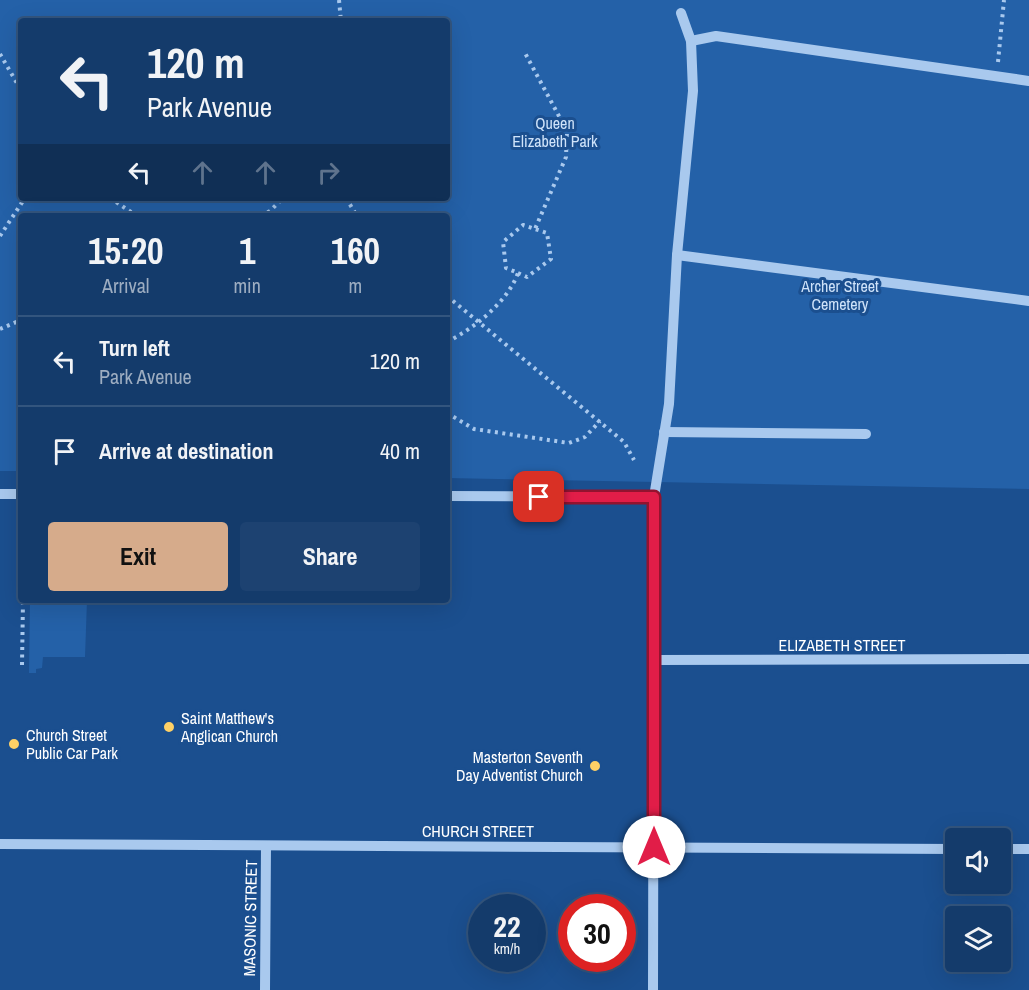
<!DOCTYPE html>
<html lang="en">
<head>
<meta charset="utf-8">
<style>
	:root { --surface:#143b6b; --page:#1d4271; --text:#f1f3f6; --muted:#9dadc1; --line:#33557e; --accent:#d6ab8b }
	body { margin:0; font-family:"Archivo Narrow",sans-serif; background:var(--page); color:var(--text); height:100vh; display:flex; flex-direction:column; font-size:22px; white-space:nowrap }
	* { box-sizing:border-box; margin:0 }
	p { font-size:20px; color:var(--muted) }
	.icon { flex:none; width:33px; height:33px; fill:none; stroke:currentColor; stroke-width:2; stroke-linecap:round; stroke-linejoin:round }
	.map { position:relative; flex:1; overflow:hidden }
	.drawer { position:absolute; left:18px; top:213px; width:432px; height:390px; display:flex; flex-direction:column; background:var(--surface); border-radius:6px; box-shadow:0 6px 24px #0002,0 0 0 2px var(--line) }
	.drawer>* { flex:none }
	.hud { position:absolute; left:18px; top:18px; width:432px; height:183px; border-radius:6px; box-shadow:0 6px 24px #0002,0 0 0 2px var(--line); background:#143b6b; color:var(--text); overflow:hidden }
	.controls { position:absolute; left:945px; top:828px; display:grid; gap:12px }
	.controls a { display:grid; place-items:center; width:66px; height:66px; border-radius:6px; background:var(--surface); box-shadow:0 6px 24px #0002,0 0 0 2px var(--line); font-size:30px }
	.speed { position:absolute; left:468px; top:894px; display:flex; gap:12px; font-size:30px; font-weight:700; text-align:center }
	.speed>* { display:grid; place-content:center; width:78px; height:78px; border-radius:50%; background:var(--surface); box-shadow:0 6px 24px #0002,0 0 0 2px var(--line); line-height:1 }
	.speed small { font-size:15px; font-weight:400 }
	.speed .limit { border:9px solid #d22; background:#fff; color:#111 }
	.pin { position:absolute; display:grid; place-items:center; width:51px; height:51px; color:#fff; margin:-26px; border-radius:12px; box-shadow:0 3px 9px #0006 }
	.me { position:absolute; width:66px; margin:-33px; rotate:0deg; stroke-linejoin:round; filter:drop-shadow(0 0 4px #0008) }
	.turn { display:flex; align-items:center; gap:21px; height:126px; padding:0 30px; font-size:27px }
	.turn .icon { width:78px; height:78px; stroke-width:2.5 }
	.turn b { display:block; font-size:42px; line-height:51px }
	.lanes { display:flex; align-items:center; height:57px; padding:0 30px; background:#0003; justify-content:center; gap:30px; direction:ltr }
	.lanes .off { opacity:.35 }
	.eta { display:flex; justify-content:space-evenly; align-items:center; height:102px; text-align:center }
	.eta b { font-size:36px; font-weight:700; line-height:42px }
	.button { display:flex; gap:12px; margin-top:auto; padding:12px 30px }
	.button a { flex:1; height:69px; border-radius:6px; background:var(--accent); color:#111; font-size:24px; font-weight:700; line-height:69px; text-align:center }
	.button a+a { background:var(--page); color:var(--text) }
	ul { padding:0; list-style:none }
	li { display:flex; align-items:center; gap:18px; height:90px; padding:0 30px; border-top:2px solid var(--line) }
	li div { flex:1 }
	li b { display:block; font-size:22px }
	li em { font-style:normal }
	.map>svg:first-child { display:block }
	.green { fill:#2461a8; fill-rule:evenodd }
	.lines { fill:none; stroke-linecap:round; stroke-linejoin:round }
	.path { stroke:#a9c9ee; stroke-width:4; stroke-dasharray:3 4.5; stroke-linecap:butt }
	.minor { stroke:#a9c9ee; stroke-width:10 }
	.route-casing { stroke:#92132f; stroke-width:15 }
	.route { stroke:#e11d48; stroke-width:10 }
	.poi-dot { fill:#ffd166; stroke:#1b4f8f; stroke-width:2 }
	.labels { text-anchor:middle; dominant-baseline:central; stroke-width:6; stroke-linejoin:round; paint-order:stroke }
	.park-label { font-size:16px; fill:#cfe3fa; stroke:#1b4f8f }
	.street-label { font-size:16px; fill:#fff; stroke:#1b4f8f }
	.poi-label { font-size:16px; fill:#fff; stroke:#1b4f8f; text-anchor:start }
</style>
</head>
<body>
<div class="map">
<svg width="1029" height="990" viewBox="0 0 1029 990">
	<rect width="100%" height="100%" fill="#1b4f8f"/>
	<g class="green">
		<path d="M0 0H1029V489L447 478V216H21V471H0ZM21 21H447V198H21Z"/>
		<path d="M30 600H87L85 657H43L42 668 36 669V673H29Z"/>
	</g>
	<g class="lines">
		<g class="path">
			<path d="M339 0 341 21"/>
			<path d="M0 54 21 90"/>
			<path d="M998 62 1004 0"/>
			<path d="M110 198 137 216"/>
			<path d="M346 198 357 216"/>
			<path d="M261 216 270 211 283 198"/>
			<path d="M0 236 25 198"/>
			<path d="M518 273 527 277 551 259 547 233 535 229"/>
			<path d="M447 296 624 442 634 460"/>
			<path d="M0 329 21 320"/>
			<path d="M447 342C474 328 507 303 518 273L506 268 503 242 523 225 535 229 566 157 567 131 525 53"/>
			<path d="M447 413 474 429 569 443 585 437 600 421"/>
			<path d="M22 665 23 600"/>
		</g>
		<g class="minor">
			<path d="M691 41 716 36 1029 81"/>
			<path d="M677 255 1029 301"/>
			<path d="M664 432 866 434"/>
			<path d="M0 494H21"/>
			<path d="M447 496 654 497"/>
			<path d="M654 660 1029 659"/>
			<path d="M0 844 956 849"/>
			<path d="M1000 849H1029"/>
			<path d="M265 990 266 846"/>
			<path d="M653 990 654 497 669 404 677 255 693 91 691 41 681 13"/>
		</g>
	</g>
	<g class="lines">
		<defs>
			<path id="route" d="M539 497H654V847"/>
		</defs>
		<use href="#route" class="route-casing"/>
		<use href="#route" class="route"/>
	</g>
	<g class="poi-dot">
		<circle cx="169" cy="727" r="6"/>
		<circle cx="14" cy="744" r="6"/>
		<circle cx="595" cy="766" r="6"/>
	</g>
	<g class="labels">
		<g class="park-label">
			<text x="555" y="123">Queen<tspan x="555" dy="18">Elizabeth Park</tspan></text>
			<text x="840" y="286">Archer Street<tspan x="840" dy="18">Cemetery</tspan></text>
		</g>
		<g class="street-label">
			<text x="842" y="645">ELIZABETH STREET</text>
			<text x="478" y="831">CHURCH STREET</text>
			<text transform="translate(250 918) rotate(-89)">MASONIC STREET</text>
		</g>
		<g class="poi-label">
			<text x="181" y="718">Saint Matthew's<tspan x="181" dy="18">Anglican Church</tspan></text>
			<text x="26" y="735">Church Street<tspan x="26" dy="18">Public Car Park</tspan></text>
			<text x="583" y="757" text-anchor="end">Masterton Seventh<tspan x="583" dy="18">Day Adventist Church</tspan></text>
		</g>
	</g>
</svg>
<div class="controls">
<a><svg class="icon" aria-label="sound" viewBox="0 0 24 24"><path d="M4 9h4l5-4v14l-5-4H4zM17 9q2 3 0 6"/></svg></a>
<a><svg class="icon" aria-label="layers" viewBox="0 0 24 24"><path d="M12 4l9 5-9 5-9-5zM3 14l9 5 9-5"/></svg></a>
</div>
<div class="speed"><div>22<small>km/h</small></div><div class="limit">30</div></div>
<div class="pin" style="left:539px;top:497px;background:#d93025"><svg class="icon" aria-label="arrive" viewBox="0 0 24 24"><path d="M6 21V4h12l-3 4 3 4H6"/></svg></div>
<svg class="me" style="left:654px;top:847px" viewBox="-20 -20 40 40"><circle r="19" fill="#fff"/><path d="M0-13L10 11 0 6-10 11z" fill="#e11d48"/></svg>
<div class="hud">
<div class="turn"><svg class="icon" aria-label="left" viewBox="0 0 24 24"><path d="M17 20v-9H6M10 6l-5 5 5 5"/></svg><div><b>120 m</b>Park Avenue</div></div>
<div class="lanes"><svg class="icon" aria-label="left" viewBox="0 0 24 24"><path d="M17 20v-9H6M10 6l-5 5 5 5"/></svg><svg class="icon off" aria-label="ahead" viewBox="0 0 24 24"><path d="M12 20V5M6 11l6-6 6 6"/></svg><svg class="icon off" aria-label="ahead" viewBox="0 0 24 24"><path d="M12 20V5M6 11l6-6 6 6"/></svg><svg class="icon off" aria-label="right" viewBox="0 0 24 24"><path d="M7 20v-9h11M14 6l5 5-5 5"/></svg></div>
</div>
<section class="drawer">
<div class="eta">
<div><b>15:20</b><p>Arrival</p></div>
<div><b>1</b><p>min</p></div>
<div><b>160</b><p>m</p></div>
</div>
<ul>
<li><svg class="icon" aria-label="left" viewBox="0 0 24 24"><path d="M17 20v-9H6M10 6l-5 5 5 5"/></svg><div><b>Turn left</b><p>Park Avenue</p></div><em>120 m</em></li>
<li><svg class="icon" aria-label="arrive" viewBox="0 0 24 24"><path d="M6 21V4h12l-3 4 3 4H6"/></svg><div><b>Arrive at destination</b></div><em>40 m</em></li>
</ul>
<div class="button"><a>Exit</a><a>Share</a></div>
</section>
</div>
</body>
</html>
